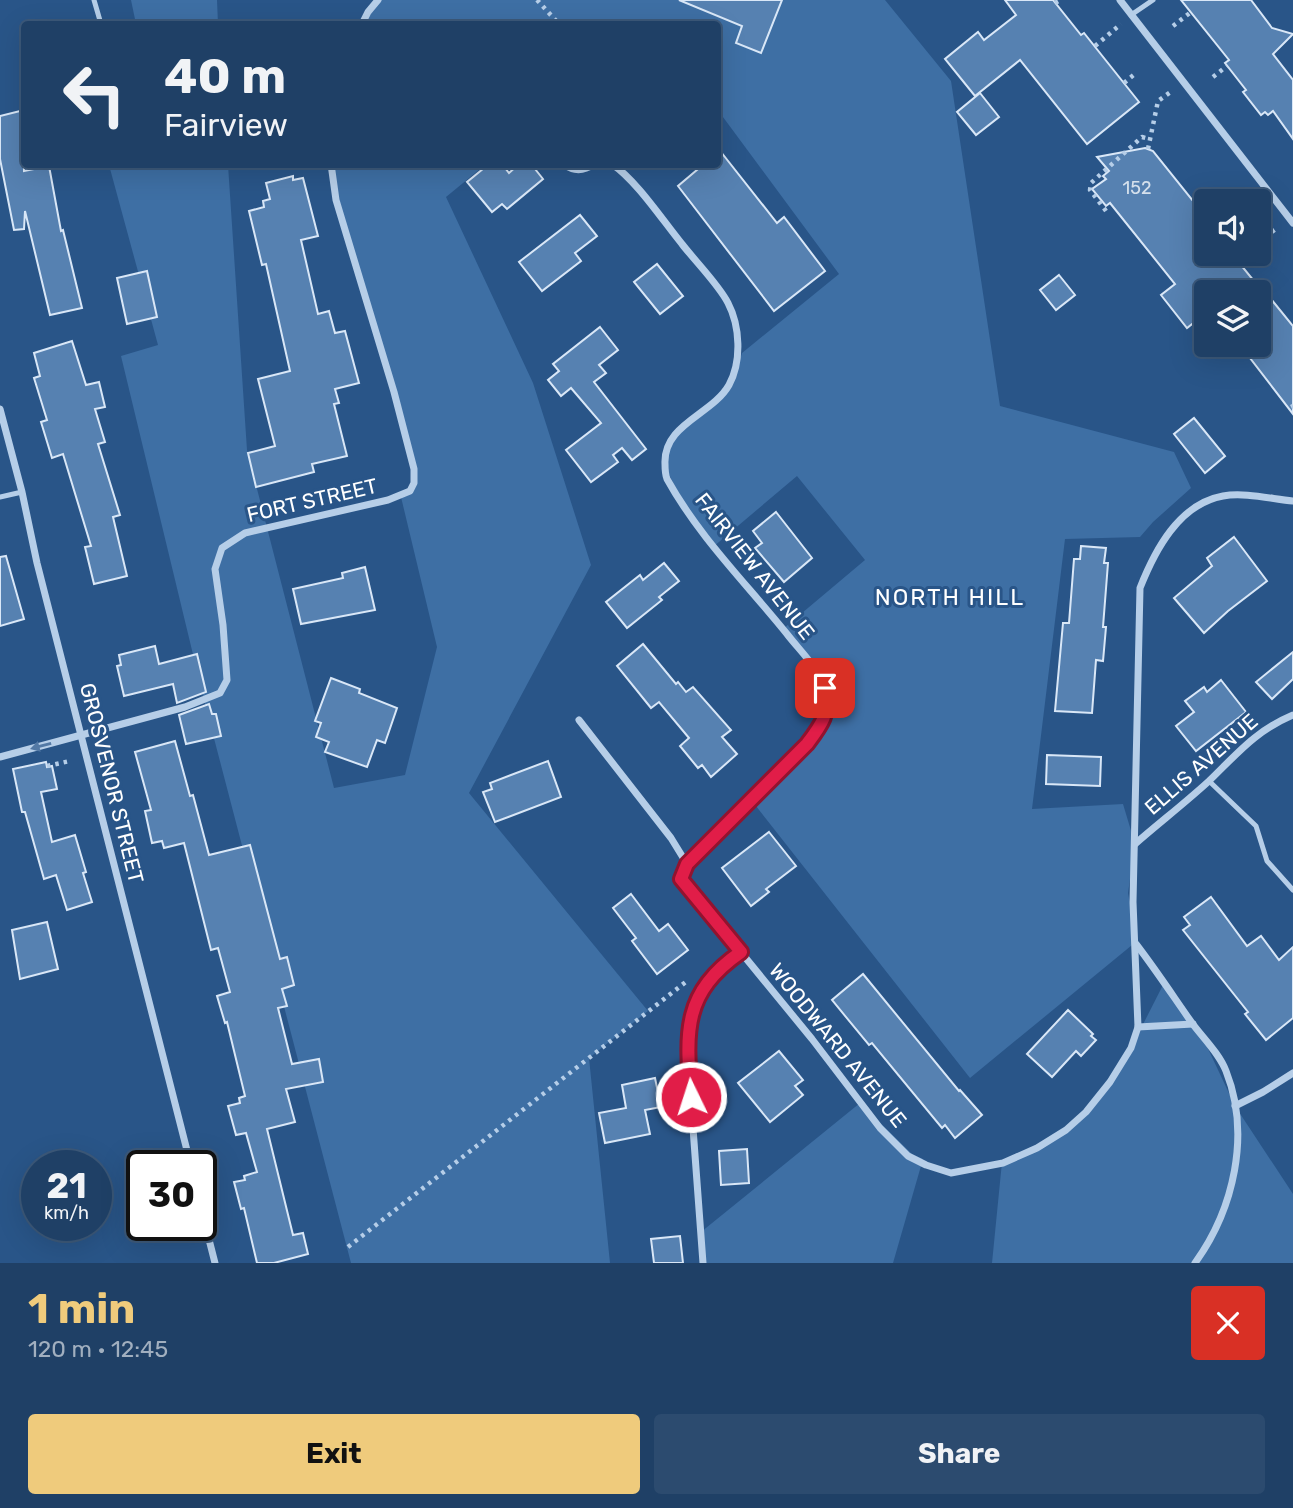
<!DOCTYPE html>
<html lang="en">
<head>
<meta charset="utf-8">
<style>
	:root { --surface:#1f4066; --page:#2c4b6f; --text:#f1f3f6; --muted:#a1afbf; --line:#3c597a; --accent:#efcb7c }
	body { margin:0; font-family:Rubik,sans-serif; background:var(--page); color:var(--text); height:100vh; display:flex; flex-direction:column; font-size:26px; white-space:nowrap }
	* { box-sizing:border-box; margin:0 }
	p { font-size:23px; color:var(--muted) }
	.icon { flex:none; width:38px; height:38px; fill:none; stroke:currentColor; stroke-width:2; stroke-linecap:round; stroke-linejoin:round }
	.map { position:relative; height:1263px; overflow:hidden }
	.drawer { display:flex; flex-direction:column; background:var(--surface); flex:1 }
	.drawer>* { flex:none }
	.guide { position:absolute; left:21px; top:21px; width:700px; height:147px; border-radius:7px; box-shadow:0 7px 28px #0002,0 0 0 2px var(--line); background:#1f4066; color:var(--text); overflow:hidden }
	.buttons { position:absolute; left:1194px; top:189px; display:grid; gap:14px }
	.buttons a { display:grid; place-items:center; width:77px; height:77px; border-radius:7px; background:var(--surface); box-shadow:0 7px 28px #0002,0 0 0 2px var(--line); font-size:35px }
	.speed { position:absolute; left:21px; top:1150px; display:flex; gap:14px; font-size:35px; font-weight:700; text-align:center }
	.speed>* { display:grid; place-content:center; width:91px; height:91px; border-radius:50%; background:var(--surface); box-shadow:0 7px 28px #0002,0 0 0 2px var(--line); line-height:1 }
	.speed small { font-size:18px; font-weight:400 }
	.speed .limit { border:4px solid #111; border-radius:10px; background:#fff; color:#111 }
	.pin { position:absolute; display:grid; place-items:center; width:60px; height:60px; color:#fff; margin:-30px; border-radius:14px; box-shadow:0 4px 10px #0006 }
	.me { position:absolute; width:77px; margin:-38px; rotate:356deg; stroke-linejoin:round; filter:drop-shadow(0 0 5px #0008) }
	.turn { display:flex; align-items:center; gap:24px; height:147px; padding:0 28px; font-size:32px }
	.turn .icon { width:91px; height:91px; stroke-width:2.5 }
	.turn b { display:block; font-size:49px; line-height:60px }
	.round { display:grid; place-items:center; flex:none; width:74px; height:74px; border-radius:7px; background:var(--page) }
	.overview { display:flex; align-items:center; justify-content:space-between; height:119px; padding:0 28px }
	h1 { font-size:42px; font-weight:700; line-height:52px; color:var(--accent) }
	.button { display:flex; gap:14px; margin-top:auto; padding:14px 28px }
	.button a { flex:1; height:80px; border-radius:7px; background:var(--accent); color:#111; font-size:28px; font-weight:700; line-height:80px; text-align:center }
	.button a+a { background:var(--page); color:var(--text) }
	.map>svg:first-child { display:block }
	.green { fill:#3e6fa4 }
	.building { fill:#5681b1; stroke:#d9e7f7; stroke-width:2 }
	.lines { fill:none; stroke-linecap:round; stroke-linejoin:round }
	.path { stroke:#b6cee8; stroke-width:4.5; stroke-dasharray:3.5 5; stroke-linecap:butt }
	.service { stroke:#b6cee8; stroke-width:5 }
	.minor { stroke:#b6cee8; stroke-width:7 }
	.oneway { fill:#5379a5 }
	.route-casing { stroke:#92132f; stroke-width:18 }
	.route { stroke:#e11d48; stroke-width:12 }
	.labels { text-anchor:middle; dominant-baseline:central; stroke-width:6; stroke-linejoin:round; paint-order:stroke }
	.number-label { font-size:18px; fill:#d5e0ec }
	.street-label { font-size:21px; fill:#fff; stroke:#295588 }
	.neighbourhood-label { font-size:23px; letter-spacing:2px; fill:#fff; stroke:#295588 }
</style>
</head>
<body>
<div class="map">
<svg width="1293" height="1263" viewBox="0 0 1293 1263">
	<rect width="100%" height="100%" fill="#295588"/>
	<g class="green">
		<path d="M131 0H217L218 24H136Z"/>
		<path d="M378 0H885L951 81 1000 406 1174 452 1191 488 1153 522 1140 537 1065 539 1032 809 1123 804 1135 844 1128 893 1137 941 970 1078 752 801 823 722 825 688 783 629 865 560 797 476 713 547 686 507 665 467 671 439 732 383 742 353 839 274 720 113 718 114V24H362Z"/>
		<path d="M109 165H228L247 450 334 788 405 775 437 647 401 497 410 491 414 469 352 257 331 165H485L446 197 533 383 591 565 469 793 648 1011 589 1058 610 1263H351L204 700 121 356 158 345Z"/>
		<path d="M1164 983 1203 1038 1235 1106 1293 1194V1263H992L1002 1162 1066 1130 1105 1092 1131 1048Z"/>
		<path d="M860 1103 912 1154 923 1159 893 1263H703L701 1232Z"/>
	</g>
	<g class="building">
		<path d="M679 0H782L761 53 736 43 742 26Z"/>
		<path d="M1005 0H1053L1081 35 1084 33 1139 102 1087 144 1020 60 975 96 945 59 978 32 984 40 1016 15Z"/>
		<path d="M1181 0H1251L1272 28 1293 34 1273 54 1293 80V139L1273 111 1268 115 1265 112 1261 115 1243 92 1246 90 1225 63 1229 60Z"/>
		<path d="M980 93 999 117 976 135 957 112Z"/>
		<path d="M24 110V171L49 166 61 231 63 230 82 308 50 315 25 211 24 229 14 230 0 159V116Z"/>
		<path d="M1145 148 1153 151 1206 217V254H1232L1263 292H1206V313L1187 328 1161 295 1175 284 1110 203 1106 206 1092 189 1106 179 1103 176 1109 171 1097 157Z"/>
		<path d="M721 152 777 223 784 217 825 271 774 311 678 186 704 164H718V154Z"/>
		<path d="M489 164H502L509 173 519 164H531L543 179 507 209 502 204 492 212 467 182Z"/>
		<path d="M293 176V180L303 178 318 236 301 240 318 314 329 311 335 333 345 331 359 383 335 389 339 403 334 404 347 456 312 464 314 472 256 487 248 453 275 446 258 379 290 371 266 264 262 265 249 211 264 207 263 201 270 199 266 183Z"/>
		<path d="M580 215 597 236 575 253 581 261 542 291 519 262Z"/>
		<path d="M657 264 683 296 660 314 634 282Z"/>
		<path d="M147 271 157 317 127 324 117 278Z"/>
		<path d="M1059 275 1075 295 1056 310 1040 290Z"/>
		<path d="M1271 299 1293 326V414L1240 345H1258V309Z"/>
		<path d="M600 327 618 350 599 365 606 373 594 382 646 449 632 460 622 448 613 455 618 462 591 482 566 450 601 423 571 388 561 396 548 380 559 371 553 364Z"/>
		<path d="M72 341 86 385 99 382 105 407 95 409 105 442 98 444 120 515 113 517 127 576 94 584 85 547 91 546 63 454 52 458 41 422 47 420 34 378 40 376 34 353Z"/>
		<path d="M1194 418 1225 456 1205 473 1174 434Z"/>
		<path d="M776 512 812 558 784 582 755 548 762 543 753 531Z"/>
		<path d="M1234 537 1267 581 1228 611 1204 633 1174 598 1212 566 1207 558Z"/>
		<path d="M1081 546 1106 548 1104 563H1108L1103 627H1106L1103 661 1096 660 1092 713 1055 711 1063 623H1069L1074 559H1080Z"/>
		<path d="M6 556 24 619 0 626V557Z"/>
		<path d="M664 563 679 581 659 597 662 600 627 628 606 602 640 575 643 580Z"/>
		<path d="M365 567 375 610 301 624 293 589 343 578 342 573Z"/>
		<path d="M643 644 676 684 678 682 686 692 693 687 731 730 722 737 737 754 711 777 702 765 698 768 680 746 689 738 659 702 651 708 617 666Z"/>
		<path d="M155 646 159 664 197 654 206 692 177 703 173 684 124 696 117 666 121 665 119 655Z"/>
		<path d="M1293 652V679L1272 699 1256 682Z"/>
		<path d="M331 678 360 689 359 693 397 708 385 743 377 740 367 767 325 752 329 742 316 737 321 723 315 721Z"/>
		<path d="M1221 680 1246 712 1196 751 1176 726 1194 712 1185 701 1204 687 1207 692Z"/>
		<path d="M209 704 212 714H216L221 736 186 744 179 715Z"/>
		<path d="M175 741 190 796 193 795 209 855 250 845 280 959 287 957 294 985 282 989 287 1006 278 1008 292 1064 319 1059 323 1082 286 1089 295 1122 267 1129 293 1235 303 1233 308 1254 274 1263H257L244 1208 241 1209 234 1182 245 1180 244 1176 257 1172 246 1133 236 1135 228 1106 240 1103 239 1098 245 1096 227 1022 225 1023 217 996 230 992 218 948 211 950 184 843 164 848 162 841 152 843 145 811 151 810 135 752Z"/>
		<path d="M1047 755 1101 757 1100 786 1046 784Z"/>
		<path d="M548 761 561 797 495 822 483 792 492 789 490 783Z"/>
		<path d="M46 762 47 767 52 766 57 789 41 792 52 842 75 835 86 872 83 873 92 902 67 910 56 875 44 879 25 812H22L13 769Z"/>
		<path d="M769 832 796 866 766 889 769 892 751 906 722 868Z"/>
		<path d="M631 894 659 931 668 924 688 950 657 974 632 941 636 938 613 908Z"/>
		<path d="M1211 897 1247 946 1261 936 1279 960 1293 947V1018L1266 1040 1245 1014 1248 1012 1183 930 1190 925 1184 917Z"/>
		<path d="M47 922 58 969 20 979 12 930Z"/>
		<path d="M863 974 959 1091 960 1090 982 1115 955 1138 945 1125 942 1128 872 1043 869 1045 832 1000Z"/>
		<path d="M1068 1010 1093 1034 1091 1036 1096 1040 1081 1056 1076 1051 1052 1077 1027 1054Z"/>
		<path d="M779 1051 803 1080 795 1086 803 1095 770 1122 738 1083Z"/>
		<path d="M655 1078 661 1107 645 1110 650 1134 605 1143 599 1113 626 1108 622 1085Z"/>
		<path d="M747 1149 749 1183 721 1185 719 1151Z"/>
		<path d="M680 1236 683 1263H654L651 1239Z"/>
	</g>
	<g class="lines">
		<g class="path">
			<path d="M537 0 559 24"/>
			<path d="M1055 3 1060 0"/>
			<path d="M1173 26 1191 12"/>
			<path d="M1095 46 1121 24"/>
			<path d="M1213 77 1227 66"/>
			<path d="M1124 83 1136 73"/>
			<path d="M1148 149 1158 101 1172 91"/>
			<path d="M1106 211 1090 190 1091 183 1142 137 1150 139"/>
			<path d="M1258 242 1277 228"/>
			<path d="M1237 260 1245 254"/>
			<path d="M1291 407 1293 406"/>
			<path d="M47 766 70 761"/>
			<path d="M348 1247 687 981"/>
		</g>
		<g class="service">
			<path d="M94 0 101 24"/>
			<path d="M1131 15 1153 0"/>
			<path d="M0 497 22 492"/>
			<path d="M1209 781 1256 826 1267 861 1293 890"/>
		</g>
		<g class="minor">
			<path d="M1120 0 1293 223"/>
			<path d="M362 24 368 12 378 0"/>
			<path d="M564 164C574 172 584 171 594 164"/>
			<path d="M612 164C637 181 663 221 682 244 695 261 719 285 728 303 740 326 742 361 729 385 712 415 663 424 665 464 665 469 665 474 667 479 699 537 746 583 787 634 800 651 821 670 825 691 830 713 820 727 807 744L687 864 681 879 812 1039 880 1128 908 1156 926 1165 951 1173 1003 1163 1037 1148 1066 1130 1086 1112 1110 1082 1131 1048 1138 1027 1133 902 1140 588C1155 550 1179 504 1223 496 1244 492 1272 499 1293 501"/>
			<path d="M0 409 22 492 37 563 191 1166"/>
			<path d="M579 720 671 838 687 864"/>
			<path d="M0 757 185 707 220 693 227 680 223 625 215 569 222 548 245 533 388 500 410 491 414 483V469L394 392 336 200 331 164"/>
			<path d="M1135 844C1159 823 1185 803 1209 781 1237 754 1255 731 1293 715"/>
			<path d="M1136 944C1156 970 1173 996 1192 1023 1203 1038 1219 1053 1226 1071 1251 1134 1234 1209 1195 1263"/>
			<path d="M1138 1027 1193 1024"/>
			<path d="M1235 1106 1263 1092 1293 1073"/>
			<path d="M201 1208 215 1263"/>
			<path d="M703 1263 687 1047C694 999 700 981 741 952"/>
		</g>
	</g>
	<defs><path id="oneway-solid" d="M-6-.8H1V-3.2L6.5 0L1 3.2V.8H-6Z" transform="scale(1.75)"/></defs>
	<use class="oneway" href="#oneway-solid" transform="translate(41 746) rotate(165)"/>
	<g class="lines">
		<defs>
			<path id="route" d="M691 1097C686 1032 682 993 741 952L681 879 687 864 807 744C823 723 829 715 825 688"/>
		</defs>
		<use href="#route" class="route-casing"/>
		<use href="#route" class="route"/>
	</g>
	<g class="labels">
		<g class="number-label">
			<text x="1137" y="188">152</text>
		</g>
		<g class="street-label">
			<text transform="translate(312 500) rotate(-13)">FORT STREET</text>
			<text transform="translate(755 566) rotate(52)">FAIRVIEW AVENUE</text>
			<text transform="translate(1201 764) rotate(-41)">ELLIS AVENUE</text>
			<text transform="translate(112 783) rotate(76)">GROSVENOR STREET</text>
			<text transform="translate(838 1045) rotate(51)">WOODWARD AVENUE</text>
		</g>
		<g class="neighbourhood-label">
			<text x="950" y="597">NORTH HILL</text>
		</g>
	</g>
</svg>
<div class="buttons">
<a><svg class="icon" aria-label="sound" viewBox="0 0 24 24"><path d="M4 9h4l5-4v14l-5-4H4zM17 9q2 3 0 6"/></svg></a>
<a><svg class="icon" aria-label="layers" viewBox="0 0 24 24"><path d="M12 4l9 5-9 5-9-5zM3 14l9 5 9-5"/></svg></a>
</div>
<div class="speed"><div>21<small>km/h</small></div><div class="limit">30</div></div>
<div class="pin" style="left:825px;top:688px;background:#d93025"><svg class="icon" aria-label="arrive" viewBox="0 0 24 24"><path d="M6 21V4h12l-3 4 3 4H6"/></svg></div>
<svg class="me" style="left:691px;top:1097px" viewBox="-20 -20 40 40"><circle r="17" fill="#e11d48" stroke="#fff" stroke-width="3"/><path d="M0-11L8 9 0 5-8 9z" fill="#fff"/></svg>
<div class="guide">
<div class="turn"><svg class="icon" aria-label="left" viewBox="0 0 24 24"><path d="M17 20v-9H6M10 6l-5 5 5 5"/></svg><div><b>40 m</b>Fairview</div></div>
</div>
</div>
<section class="drawer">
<div class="overview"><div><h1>1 min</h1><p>120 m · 12:45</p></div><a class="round" style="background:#d93025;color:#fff"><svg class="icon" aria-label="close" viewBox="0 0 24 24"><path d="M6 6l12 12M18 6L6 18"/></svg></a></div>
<div class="button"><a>Exit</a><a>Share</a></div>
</section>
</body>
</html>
